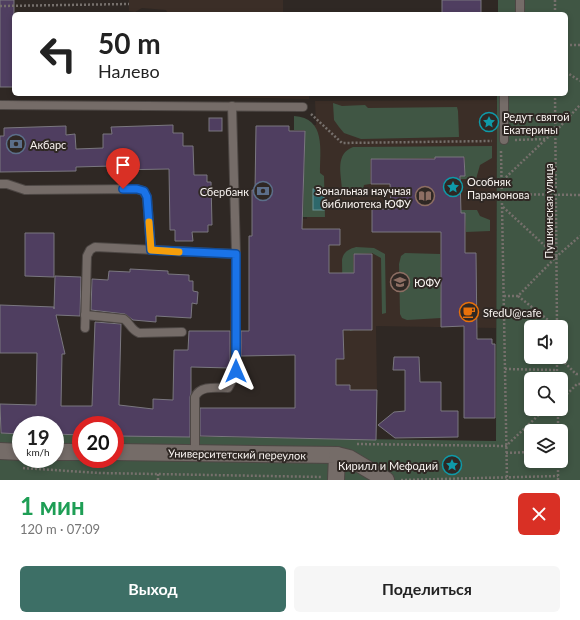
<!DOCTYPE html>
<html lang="ru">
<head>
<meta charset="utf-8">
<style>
	:root { --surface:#fff; --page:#f6f6f6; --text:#222; --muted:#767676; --accent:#3d6f66 }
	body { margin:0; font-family:Lato,sans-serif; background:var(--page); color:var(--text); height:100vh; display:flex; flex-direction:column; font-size:15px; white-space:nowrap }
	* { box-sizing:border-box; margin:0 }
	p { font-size:13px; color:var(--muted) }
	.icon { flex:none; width:22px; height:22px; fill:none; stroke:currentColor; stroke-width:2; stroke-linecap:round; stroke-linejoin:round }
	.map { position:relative; height:480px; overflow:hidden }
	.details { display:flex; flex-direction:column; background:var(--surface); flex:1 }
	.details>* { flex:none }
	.banner { position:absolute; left:12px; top:12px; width:556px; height:84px; border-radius:6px; box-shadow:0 2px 6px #0003; background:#fff; color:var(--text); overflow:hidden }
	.controls { position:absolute; left:524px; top:320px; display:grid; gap:8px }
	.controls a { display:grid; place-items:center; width:44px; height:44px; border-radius:6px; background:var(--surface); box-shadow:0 2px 6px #0003; font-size:20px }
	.speed { position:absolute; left:12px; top:416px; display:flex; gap:8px; font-size:20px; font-weight:700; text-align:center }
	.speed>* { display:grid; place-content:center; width:52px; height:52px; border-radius:50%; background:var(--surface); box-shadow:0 2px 6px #0003; line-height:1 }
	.speed small { font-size:10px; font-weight:400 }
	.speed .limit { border:6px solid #d22; background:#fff; color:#111 }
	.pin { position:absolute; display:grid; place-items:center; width:34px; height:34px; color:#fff; margin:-41px -17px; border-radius:50% 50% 50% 0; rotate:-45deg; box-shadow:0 0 4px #0007 }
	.pin .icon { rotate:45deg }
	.me { position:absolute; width:44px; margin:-22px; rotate:0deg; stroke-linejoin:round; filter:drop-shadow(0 0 3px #0008) }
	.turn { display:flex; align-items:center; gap:14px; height:84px; padding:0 20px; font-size:18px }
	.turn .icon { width:52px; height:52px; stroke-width:2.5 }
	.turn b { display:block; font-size:28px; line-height:34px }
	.round { display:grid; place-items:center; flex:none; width:42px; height:42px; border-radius:6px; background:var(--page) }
	.headline { display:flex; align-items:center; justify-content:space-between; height:68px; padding:0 20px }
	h1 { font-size:24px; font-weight:700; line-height:30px; color:#1e9e55 }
	.primary-button { display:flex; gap:8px; margin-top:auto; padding:8px 20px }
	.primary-button a { flex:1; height:46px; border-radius:6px; background:var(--accent); color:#fff; font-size:16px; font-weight:700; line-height:46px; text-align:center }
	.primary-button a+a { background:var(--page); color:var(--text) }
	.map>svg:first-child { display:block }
	.built { fill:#3b2e27 }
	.green { fill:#405644; fill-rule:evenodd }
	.water { fill:#2e686b; stroke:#6b9293 }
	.building { fill:#4f3e60; stroke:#7a777f }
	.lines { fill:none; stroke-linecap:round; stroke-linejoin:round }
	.lane-casing { stroke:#4d4744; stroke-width:10 }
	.street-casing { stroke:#4d4744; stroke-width:18 }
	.path { stroke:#76706c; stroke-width:2.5; stroke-dasharray:2 2; stroke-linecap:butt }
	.lane { stroke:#756c68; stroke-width:8 }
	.street { stroke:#756c68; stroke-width:16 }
	.route-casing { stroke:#114b97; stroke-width:10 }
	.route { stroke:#1a73e8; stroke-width:7 }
	.slow { stroke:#f59e0b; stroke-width:7 }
	.labels { text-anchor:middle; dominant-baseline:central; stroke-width:4; stroke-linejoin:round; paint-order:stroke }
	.poi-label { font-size:11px; fill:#f9f4f1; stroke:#2f2824; text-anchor:start }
	.street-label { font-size:11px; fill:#f9f4f1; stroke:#2f2824 }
</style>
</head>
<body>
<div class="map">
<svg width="580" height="480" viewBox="0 0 580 480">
	<rect width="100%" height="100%" fill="#2f2824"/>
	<g class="built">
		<path d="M129 0H283V14H168L166 10 142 8 135 12 129 11Z"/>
		<path d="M176 94H309V99L176 96Z"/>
		<path d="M497 100 496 328 376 326 377 390 376 440 295 439 298 219H307V125H316L315 101Z"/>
	</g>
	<g class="green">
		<path d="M498 0H580V480H0V433L21 434V459H55V430L61 425V434L81 435V459H115V426L151 436 496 441 497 94H566V14H498ZM531 327H561V357H531ZM531 379H561V409H531ZM531 431H561V461H531Z"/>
		<path d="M333 103 342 106 365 105 368 108 457 107 458 111 459 137 361 139 344 133 339 127 334 120Z"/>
		<path d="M294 116C326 118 320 150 320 173L324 176 325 217H303L305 130H294Z"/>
		<path d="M492 146V158L480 165 476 179H461L460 176H465V157H435V158L370 159V184L364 185 363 189H342C341 173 335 154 353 147Z"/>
		<path d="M461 210H477L480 216 490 220V231L466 232 465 213H461Z"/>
		<path d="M356 247 374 248 385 254 386 313 382 314 381 258 372 253 353 254 354 330 350 331V323H343L342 260C343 252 349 249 356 247Z"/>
		<path d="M405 253 440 254 441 318 407 320 402 318 400 314 399 264 401 256Z"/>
	</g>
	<rect class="water" x="313" y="189" width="11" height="21"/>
	<g class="building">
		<rect x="0" y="0" width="14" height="87"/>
		<rect x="442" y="0" width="39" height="14"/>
		<rect x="209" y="118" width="13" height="13"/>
		<path d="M173 125V133H183V146H193L194 175H207V182H211L212 225H208V232H192L193 241H175V230H170L169 169 112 170V166L76 167V171L0 172V136H4V128L66 126V135L75 134 76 149 103 148V134H112L111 127Z"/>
		<path d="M256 126H289V131H305L302 229H340V245H329V273H354V254H372V330H343L344 359H336V385H350V390H377L376 440 200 436V408H295V355L241 356V331H249V236H252V190H255Z"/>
		<path d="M435 157H464L465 176H460L461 213H465V253H476L477 339H492V344H495V418H464V326L441 327V232H372V209H391L390 184H371V159H435Z"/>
		<path d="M25 233H54V277L25 276Z"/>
		<path d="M130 269 168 271V274L189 275V281H193V291L198 292 197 304 192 303 191 318 156 316V322L133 320 125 314 91 310 92 279 108 280 109 271 130 272Z"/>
		<path d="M55 276 81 277 80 316 56 315 65 354H62L61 406H92L95 322 121 324 119 405 153 409V399L173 400 174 350H188L189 331H230V368L191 367V393L190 397V437L117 436V426H115V425H81V435L55 434V425H21V434L1 433 0 404 36 405 37 353H0V305L54 307V309Z"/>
		<path d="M394 357H419L420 382H441V411H458V437L395 438 378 425 394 412 405 411V370H393Z"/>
	</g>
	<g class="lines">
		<defs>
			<g id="lane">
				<path d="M520 14V0"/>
				<path d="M504 94V140"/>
				<path d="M0 105 303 107"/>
				<path d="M0 184H7L25 190 137 189 143 191 147 197 151 250"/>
				<path d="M85 315 124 319C130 323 131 330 139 333L182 332"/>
				<path d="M85 328 87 256 90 250 95 247 236 254"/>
				<path d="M195 453V397C200 385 217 388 228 388L233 379 235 371 236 254 232 106"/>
			</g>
			<g id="street">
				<path d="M0 451 21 452"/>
				<path d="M55 452H81"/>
				<path d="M115 452 337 455 336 480"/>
				<path d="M337 455 349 458 386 480"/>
			</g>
		</defs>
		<use href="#lane" class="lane-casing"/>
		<use href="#street" class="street-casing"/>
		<g class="path">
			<path d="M555 0V14"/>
			<path d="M0 6 129 4"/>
			<path d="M566 45H580"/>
			<path d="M566 72 580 81"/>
			<path d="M555 94 557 327"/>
			<path d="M311 114 342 143 492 141"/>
			<path d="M515 140 546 139 556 131 580 105"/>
			<path d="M501 151 507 480"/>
			<path d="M503 180 546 139"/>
			<path d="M502 194 580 195"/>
			<path d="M503 207 556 256"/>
			<path d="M504 296H518L556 257 580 236"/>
			<path d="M518 296 557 327"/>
			<path d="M557 357V379"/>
			<path d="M559 357 576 374H580"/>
			<path d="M505 369 557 370"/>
			<path d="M561 400 577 384H580"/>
			<path d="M558 409V431"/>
			<path d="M357 444 506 446 545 409"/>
			<path d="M506 453 531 452"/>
			<path d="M23 468 99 473 322 477"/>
			<path d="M36 469 37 459"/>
			<path d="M158 480V474"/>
			<path d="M401 480 558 476"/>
			<path d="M558 480V461"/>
		</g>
		<use href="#lane" class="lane"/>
		<use href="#street" class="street"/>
	</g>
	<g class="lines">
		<defs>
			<path id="route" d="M123 189H137L144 191 147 197 151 250 236 254V371"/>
		</defs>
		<use href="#route" class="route-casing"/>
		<use href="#route" class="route"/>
		<path class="slow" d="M149 222 151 250 179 252"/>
	</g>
	<defs>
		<symbol id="sight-ring" viewBox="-11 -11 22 22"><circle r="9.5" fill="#2f2824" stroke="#0f9aa8" stroke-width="1.5"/><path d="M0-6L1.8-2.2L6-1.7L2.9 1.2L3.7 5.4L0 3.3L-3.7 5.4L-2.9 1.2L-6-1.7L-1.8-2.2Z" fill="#0f9aa8"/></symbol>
		<symbol id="bank-ring" viewBox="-11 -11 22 22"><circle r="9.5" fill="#2f2824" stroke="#5c6f8a" stroke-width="1.5"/><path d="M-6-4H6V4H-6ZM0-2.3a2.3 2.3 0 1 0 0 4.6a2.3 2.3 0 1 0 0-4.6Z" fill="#5c6f8a"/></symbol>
		<symbol id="library-ring" viewBox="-11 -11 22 22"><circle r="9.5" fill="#2f2824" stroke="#8d6e63" stroke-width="1.5"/><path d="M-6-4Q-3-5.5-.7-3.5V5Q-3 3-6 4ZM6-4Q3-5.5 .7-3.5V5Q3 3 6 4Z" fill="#8d6e63"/></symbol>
		<symbol id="university-ring" viewBox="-11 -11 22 22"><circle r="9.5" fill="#2f2824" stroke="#8d6e63" stroke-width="1.5"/><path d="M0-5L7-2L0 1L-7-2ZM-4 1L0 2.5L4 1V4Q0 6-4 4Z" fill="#8d6e63"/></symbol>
		<symbol id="cafe-ring" viewBox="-11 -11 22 22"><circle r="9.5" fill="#2f2824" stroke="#e8710a" stroke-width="1.5"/><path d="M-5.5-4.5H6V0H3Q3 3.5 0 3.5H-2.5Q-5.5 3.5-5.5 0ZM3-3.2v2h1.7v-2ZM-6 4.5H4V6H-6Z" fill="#e8710a"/></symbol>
	</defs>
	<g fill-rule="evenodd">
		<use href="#sight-ring" x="478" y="111" width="22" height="22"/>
		<use href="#bank-ring" x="5" y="133" width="22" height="22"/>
		<use href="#sight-ring" x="442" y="176" width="22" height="22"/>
		<use href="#bank-ring" x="252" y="180" width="22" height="22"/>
		<use href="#library-ring" x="414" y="185" width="22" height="22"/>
		<use href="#university-ring" x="389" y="271" width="22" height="22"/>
		<use href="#cafe-ring" x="458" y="301" width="22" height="22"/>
		<use href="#sight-ring" x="441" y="454" width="22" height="22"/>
	</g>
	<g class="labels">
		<g class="poi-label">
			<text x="503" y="116">Редут святой<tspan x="503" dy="13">Екатерины</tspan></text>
			<text x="30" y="144">Акбарс</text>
			<text x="467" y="181">Особняк<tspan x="467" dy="13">Парамонова</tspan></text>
			<text x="411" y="190" text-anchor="end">Зональная научная<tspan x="411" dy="13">библиотека ЮФУ</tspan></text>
			<text x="249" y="191" text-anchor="end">Сбербанк</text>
			<text x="414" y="282">ЮФУ</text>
			<text x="483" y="312">SfedU@cafe</text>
			<text x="438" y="465" text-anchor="end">Кирилл и Мефодий</text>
		</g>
		<g class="street-label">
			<text transform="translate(548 211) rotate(-90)">Пушкинская улица</text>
			<text transform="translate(237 454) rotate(1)">Университетский переулок</text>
		</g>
	</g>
</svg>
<div class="controls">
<a><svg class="icon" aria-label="sound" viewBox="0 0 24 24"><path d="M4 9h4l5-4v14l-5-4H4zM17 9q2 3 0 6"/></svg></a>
<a><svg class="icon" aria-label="search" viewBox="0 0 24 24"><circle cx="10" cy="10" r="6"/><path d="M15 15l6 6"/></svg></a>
<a><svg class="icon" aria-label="layers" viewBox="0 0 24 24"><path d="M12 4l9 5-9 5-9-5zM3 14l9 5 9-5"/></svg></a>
</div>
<div class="speed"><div>19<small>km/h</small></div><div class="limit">20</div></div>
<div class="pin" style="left:123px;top:189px;background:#d93025"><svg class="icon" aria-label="arrive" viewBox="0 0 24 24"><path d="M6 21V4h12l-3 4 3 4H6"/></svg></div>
<svg class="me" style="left:236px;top:371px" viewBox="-20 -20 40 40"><path d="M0-17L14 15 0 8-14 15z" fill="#1a73e8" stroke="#fff" stroke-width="4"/></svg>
<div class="banner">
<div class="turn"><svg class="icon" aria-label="left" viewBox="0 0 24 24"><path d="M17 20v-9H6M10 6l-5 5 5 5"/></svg><div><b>50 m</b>Налево</div></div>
</div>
</div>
<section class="details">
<div class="headline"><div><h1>1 мин</h1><p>120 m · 07:09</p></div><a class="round" style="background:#d93025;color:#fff"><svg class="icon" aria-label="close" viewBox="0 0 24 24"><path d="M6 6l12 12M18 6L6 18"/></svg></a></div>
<div class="primary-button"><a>Выход</a><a>Поделиться</a></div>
</section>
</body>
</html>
